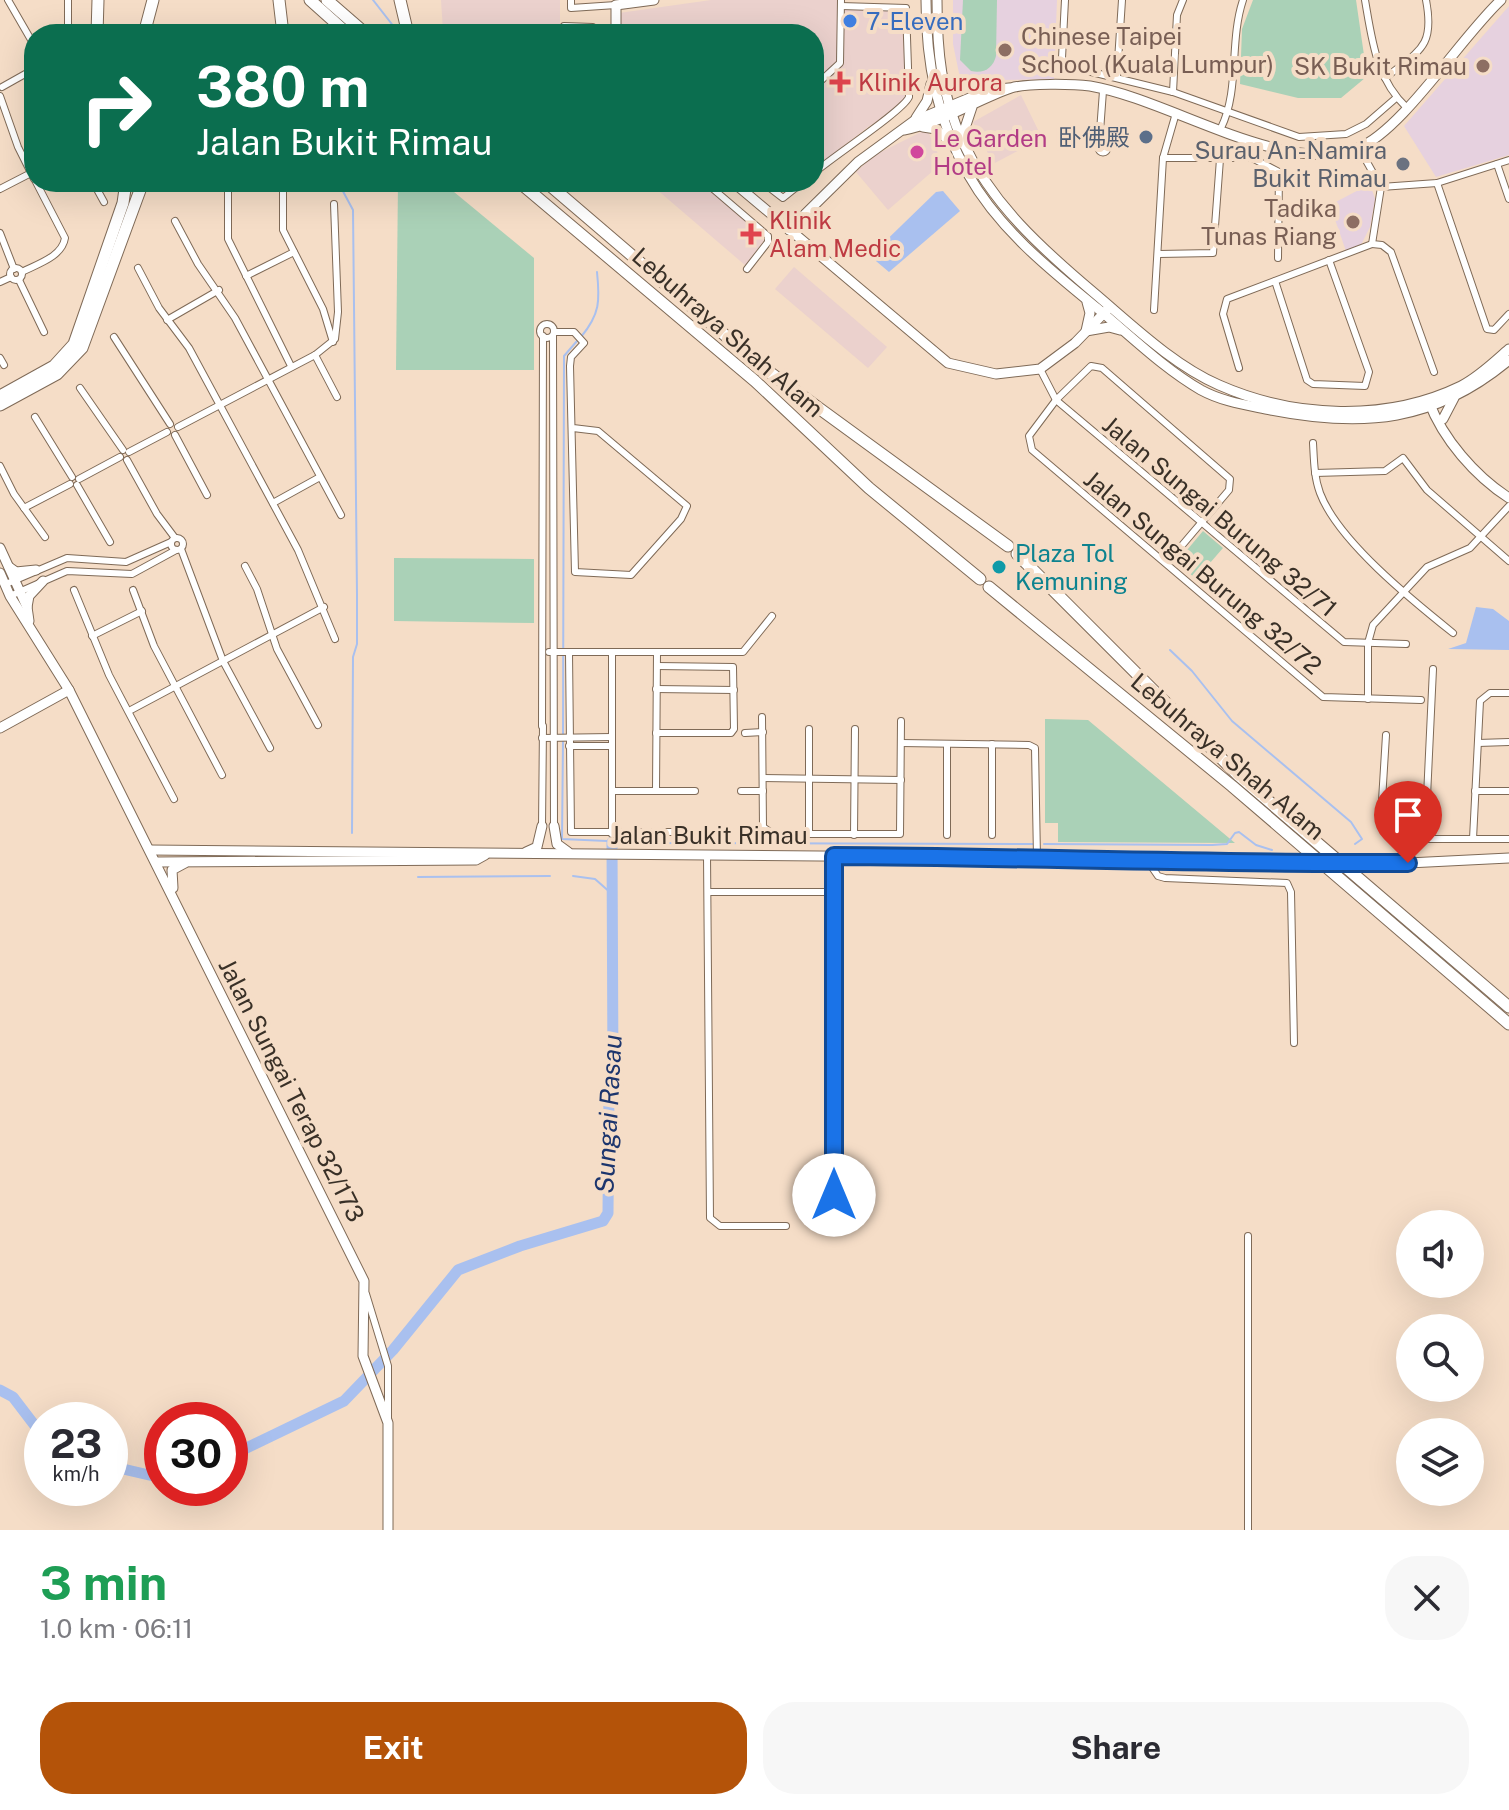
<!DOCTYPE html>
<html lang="en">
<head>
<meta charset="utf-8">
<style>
	:root { --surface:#fff; --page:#f7f7f7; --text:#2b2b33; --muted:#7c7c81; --accent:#b45309 }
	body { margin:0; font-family:"Public Sans","Noto Sans SC",sans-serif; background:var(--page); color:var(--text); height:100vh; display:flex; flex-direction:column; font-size:30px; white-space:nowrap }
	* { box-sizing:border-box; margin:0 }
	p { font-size:26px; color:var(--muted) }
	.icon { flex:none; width:44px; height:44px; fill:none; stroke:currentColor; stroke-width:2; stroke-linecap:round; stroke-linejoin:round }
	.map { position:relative; height:1530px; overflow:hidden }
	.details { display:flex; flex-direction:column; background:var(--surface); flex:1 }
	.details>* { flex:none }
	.hud { position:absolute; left:24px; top:24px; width:800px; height:168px; border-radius:32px; box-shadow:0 8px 32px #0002; background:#0b6e4f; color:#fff; overflow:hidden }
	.buttons { position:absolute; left:1396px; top:1210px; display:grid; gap:16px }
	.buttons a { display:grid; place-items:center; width:88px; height:88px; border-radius:50%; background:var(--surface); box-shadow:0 8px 32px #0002; font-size:40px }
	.speed { position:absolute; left:24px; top:1402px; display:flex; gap:16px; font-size:40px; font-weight:700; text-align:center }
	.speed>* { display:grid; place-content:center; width:104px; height:104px; border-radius:50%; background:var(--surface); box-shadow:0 8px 32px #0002; line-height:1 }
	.speed small { font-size:20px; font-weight:400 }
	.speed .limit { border:12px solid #d22; background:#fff; color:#111 }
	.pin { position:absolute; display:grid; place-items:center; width:68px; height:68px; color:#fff; margin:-82px -34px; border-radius:50% 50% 50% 0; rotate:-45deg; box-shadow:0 0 8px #0007 }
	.pin .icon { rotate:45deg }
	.me { position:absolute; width:88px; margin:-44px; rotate:0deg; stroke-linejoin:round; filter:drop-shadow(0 0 6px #0008) }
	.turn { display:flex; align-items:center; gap:28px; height:168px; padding:0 40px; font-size:36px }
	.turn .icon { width:104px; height:104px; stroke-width:2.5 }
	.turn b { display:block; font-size:56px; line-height:68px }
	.round { display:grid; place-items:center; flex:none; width:84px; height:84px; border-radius:32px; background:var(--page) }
	.headline { display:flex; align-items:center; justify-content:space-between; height:136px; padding:0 40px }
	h1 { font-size:48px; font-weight:700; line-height:60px; color:#1e9e55 }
	.action { display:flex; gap:16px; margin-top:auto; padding:16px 40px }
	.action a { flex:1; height:92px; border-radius:32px; background:var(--accent); color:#fff; font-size:32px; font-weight:700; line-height:92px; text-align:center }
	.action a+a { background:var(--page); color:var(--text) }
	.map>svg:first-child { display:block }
	.commercial { fill:#ebd1cd }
	.education { fill:#e6d1df }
	.green { fill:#aad1b7 }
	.water { fill:#a9c0ef }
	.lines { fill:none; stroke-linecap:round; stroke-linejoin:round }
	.stream { stroke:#a9c0ef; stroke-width:2 }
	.river { stroke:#a9c0ef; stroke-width:11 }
	.street-casing { stroke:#7f6a57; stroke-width:8 }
	.secondary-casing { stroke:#7f6a57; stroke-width:11 }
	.highway-casing { stroke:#7f6a57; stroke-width:13 }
	.street { stroke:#fff; stroke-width:6 }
	.secondary { stroke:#fff; stroke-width:9 }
	.highway { stroke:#fff; stroke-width:11 }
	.secondary-bridge-casing { stroke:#7f6a57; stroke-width:11; stroke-linecap:butt }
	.secondary-bridge { stroke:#fff; stroke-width:9 }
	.route-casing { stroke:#114b97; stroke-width:20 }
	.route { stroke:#1a73e8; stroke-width:14 }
	.shop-dot { fill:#3f7fe0; stroke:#f5ddc7; stroke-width:3 }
	.education-dot { fill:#8d6e63; stroke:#f5ddc7; stroke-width:3 }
	.health-dot { fill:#e0444e; stroke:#f5ddc7; stroke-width:3 }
	.service-dot { fill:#5c6f8a; stroke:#f5ddc7; stroke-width:3 }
	.hotel-dot { fill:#d1479c; stroke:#f5ddc7; stroke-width:3 }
	.worship-dot { fill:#6b7280; stroke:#f5ddc7; stroke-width:3 }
	.culture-dot { fill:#0f9aa8; stroke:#f5ddc7; stroke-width:3 }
	.labels { text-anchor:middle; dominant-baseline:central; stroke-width:8; stroke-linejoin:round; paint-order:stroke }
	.shop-label { font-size:24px; fill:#366cbe; stroke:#f5ddc7; text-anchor:start }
	.education-label { font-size:24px; fill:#785e54; stroke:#f5ddc7; text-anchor:end }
	.health-label { font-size:24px; fill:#be3a42; stroke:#f5ddc7; text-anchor:start }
	.service-label { font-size:24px; fill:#4e5e75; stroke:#f5ddc7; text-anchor:end }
	.hotel-label { font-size:24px; fill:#b23c85; stroke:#f5ddc7; text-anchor:start }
	.worship-label { font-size:24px; fill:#5b616d; stroke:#f5ddc7; text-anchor:end }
	.street-label { font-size:24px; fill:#393027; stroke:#f5ddc7 }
	.culture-label { font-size:24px; fill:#0d838f; stroke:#f5ddc7; text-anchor:start }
	.water-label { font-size:26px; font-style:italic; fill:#1c356d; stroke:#f5ddc7 }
</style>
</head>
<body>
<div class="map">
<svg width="1509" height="1530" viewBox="0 0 1509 1530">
	<rect width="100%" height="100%" fill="#f5ddc7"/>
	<g class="commercial">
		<path d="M441 0H560V31H443Z"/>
		<path d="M711 0H838V8L903 10 907 94 903 106 868 127 814 169V34H619V13Z"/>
		<path d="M1021 95 1042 138 993 164 973 122Z"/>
		<path d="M927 129 942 163 888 210 856 172 873 156Z"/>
		<path d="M648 182H702L765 239 746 266Z"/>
		<path d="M794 267 887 347 868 368 775 289Z"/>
	</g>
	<g class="education">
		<path d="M953 0H1057L1054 79 999 80 970 89 960 78 953 44Z"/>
		<path d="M1509 6V155L1436 177 1404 126Z"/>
		<path d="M1370 184 1375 199 1370 227 1362 243 1347 254 1330 205Z"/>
	</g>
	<g class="green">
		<path d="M963 0H997L996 56C993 68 984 74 971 71L960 60Z"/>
		<path d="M1253 0H1356L1365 62 1371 73 1341 98H1298L1240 84 1242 29Z"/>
		<path d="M398 182H442L534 258V370H396Z"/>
		<path d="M1203 531 1223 548 1196 579 1177 562Z"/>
		<path d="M394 558 534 559V623L394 621Z"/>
		<path d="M1045 719 1088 720 1235 843 1058 842V823H1045Z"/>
	</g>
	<g class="water">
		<path d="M943 191 960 211 889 272 870 256 936 192Z"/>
		<path d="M1476 607 1493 609 1509 621V650L1448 649 1466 643Z"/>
	</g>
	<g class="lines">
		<g class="stream">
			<path d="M373 0 398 32"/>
			<path d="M338 182 353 210 357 594V644L353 657 352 833"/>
			<path d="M581 337C600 314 600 301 597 272"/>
			<path d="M1170 650 1192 671 1232 721 1351 822 1362 839 1355 844"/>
			<path d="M563 734 564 356 577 341"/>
			<path d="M563 741 562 839 652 843 1033 844"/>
			<path d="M1044 844 1212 845 1227 844 1235 833 1239 832 1256 845 1272 850"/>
			<path d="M573 876 595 879 612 894"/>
			<path d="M418 877 550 876"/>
		</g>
		<g class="river">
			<path d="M0 1390 13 1397 42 1435"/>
			<path d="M230 1456 344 1401 393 1350 458 1270 520 1246 603 1221 608 1213 609 1089 613 1074 612 842"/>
			<path d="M110 1466 162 1478"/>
		</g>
		<defs>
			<g id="street">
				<path d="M8 0 34 45"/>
				<path d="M68 0V34"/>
				<path d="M571 0V8L616 5"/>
				<path d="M1065 0 1062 58 1067 66 1173 92 1299 137 1346 134 1366 124 1396 98"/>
				<path d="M1365 0C1372 40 1376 79 1407 108"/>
				<path d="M564 26 593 27 598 34"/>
				<path d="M1117 76 1122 0"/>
				<path d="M1385 78C1420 50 1435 47 1426 0"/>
				<path d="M2 87 34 69"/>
				<path d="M814 87 840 63 841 0"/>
				<path d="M1173 92 1177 15 1183 0"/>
				<path d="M0 96 18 147 34 179"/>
				<path d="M1221 128C1240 89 1229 42 1243 0"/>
				<circle cx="1103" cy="148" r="4.5"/>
				<path d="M1099 145 1103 91"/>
				<path d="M1359 148 1381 187 1372 244"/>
				<path d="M1163 158H1252L1279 172 1278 258"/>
				<path d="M1497 164 1509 199"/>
				<path d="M814 173C832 157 903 111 909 97L906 8 841 6"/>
				<path d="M93 182 104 202"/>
				<path d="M228 182V239L291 366"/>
				<path d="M283 182V230L323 309 333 342"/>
				<path d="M705 182 768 236V242L747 269"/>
				<path d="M762 182 783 198 803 182"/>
				<path d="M1437 183 1487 329 1494 330 1509 314"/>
				<path d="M1381 187 1437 183 1509 160"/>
				<path d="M0 189 31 173"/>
				<path d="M175 221 198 264 235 318 341 515"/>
				<path d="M0 233 14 269"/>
				<path d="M1372 244 1382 245 1391 252 1434 372"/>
				<path d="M1159 254 1213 253 1220 159"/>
				<path d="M138 268 159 308 189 348 298 550 335 639"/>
				<circle cx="16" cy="274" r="6"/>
				<path d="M22 272C37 264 62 257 65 238L36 182"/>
				<path d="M246 276 294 252"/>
				<path d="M19 280 44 332"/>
				<path d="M1275 281 1307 380 1313 384 1365 386 1369 372 1329 260"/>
				<path d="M0 282 11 277"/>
				<path d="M1154 310 1163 158 1176 113"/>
				<path d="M167 320 219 290"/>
				<circle cx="547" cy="331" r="7"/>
				<path d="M554 332H574L584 343 571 357 570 366 575 572 631 575 681 519 687 506 598 431 573 428"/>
				<path d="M553 336 554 828"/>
				<path d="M114 337 170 424"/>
				<path d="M315 355 337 397"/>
				<path d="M0 358 4 365"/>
				<path d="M1239 368 1223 314 1227 299 1372 244"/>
				<path d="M1040 369 1056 400 1344 642 1406 644"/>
				<path d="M80 388 123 450"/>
				<path d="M35 417 72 477"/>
				<path d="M178 427 315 355 335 339 338 312 334 204"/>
				<path d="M175 435 207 495"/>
				<path d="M1313 443C1314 460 1314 477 1320 493 1338 541 1413 601 1453 633"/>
				<path d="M129 452 167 432"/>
				<path d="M127 460 157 514 175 538"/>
				<path d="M0 466 14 494 45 537"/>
				<path d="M1315 473 1385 471 1403 458 1427 490 1509 561"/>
				<path d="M79 479 120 457"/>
				<path d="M77 485 110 542"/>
				<path d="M273 503 320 477"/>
				<path d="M24 508 70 484"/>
				<circle cx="177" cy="544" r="6"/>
				<path d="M181 549 223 661 270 748"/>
				<path d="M1167 563 1229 490 1230 479 1102 368 1091 366 1056 400 1029 436 1032 450 1323 697 1421 700"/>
				<path d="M245 566 257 589 277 649 318 725"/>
				<path d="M6 584 67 558 126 562 171 542"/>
				<path d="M74 590 109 675 174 799"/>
				<path d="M133 590 154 646 222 775"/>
				<path d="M10 596 67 571 132 574 176 550"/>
				<path d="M92 636 142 611"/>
				<path d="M549 652H743L772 616"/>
				<path d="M569 653 571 832H696"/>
				<path d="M612 653V834"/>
				<path d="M656 689 734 690"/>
				<path d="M1368 699V643L1373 625 1427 567 1470 548 1509 506"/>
				<path d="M129 711 324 607"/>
				<path d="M762 717 763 827 773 834H900L901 721"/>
				<path d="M542 726 543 336"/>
				<path d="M656 733H731L734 729 733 667 657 666"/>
				<path d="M745 733 763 732"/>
				<path d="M1386 735 1381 817 1408 839H1509"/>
				<path d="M542 738 612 737"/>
				<path d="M901 743 1029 745 1035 748 1037 858"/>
				<path d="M1478 743 1509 742"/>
				<path d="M947 744V835"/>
				<path d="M992 744V835"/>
				<path d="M569 746H612"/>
				<path d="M763 778 901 780"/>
				<path d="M612 791H695"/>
				<path d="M656 791 657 653"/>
				<path d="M741 791H763"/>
				<path d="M1475 791H1509"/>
				<path d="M542 827 543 726"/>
				<path d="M809 834V729"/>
				<path d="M854 835 855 729"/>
				<path d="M1425 839 1433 669"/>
				<path d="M1473 839 1480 701 1490 693H1509"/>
				<path d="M707 855 710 1218 720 1226H786"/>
				<path d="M834 856V1225"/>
				<path d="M1149 863 1158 876 1165 878 1287 883 1291 892 1294 1043"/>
				<path d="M709 892H834"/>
				<path d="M1248 1236V1530"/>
				<path d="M366 1294 388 1366V1420"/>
			</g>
			<g id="secondary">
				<path d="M926 0C926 63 937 119 968 174 999 229 1049 269 1097 308 1131 336 1163 368 1201 390 1223 402 1247 405 1271 410 1363 428 1435 422 1509 360"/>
				<path d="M937 0C937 50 941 95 963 142 992 204 1041 248 1093 292 1131 324 1173 365 1219 385 1294 418 1387 422 1461 386 1479 377 1494 362 1509 349"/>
				<path d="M616 34V5L654 0"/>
				<path d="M916 118 927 101 931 84"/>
				<path d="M923 127 936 129 950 142"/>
				<path d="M904 130C942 123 976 100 1011 88 1027 83 1074 84 1090 86 1169 99 1284 177 1358 148 1402 131 1462 36 1501 0"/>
				<path d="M962 137 972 107"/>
				<path d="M733 182 948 363 996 374 1040 369 1075 343 1107 310"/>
				<path d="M789 230 858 162 914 121 989 90 1009 88"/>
				<path d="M1087 302 1090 313 1086 331 1109 327 1120 330"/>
				<path d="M1429 402C1443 439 1475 476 1509 498"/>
				<path d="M1443 419 1454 398"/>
				<path d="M0 548 27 607 29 621"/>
				<path d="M9 567 16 572 36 570"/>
				<path d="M0 573 10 596 69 690 364 1281 363 1356 388 1423V1530"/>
				<path d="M27 607 29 596 43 581"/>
				<path d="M0 728 69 690"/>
				<path d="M554 826 557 844 568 852"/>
				<path d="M150 850 1037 858 1149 863H1246"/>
				<path d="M526 852 537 847 542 826"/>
				<path d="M156 862 476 860 485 855"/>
				<path d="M1408 863 1509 858"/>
				<path d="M173 888 172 870 185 863"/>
			</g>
			<g id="highway">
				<path d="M279 0 283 34"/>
				<path d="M310 0 348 34"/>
				<path d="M327 0 366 34"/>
				<path d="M400 0 408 34"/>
				<path d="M97 34 98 0"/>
				<path d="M144 34 153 0"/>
				<path d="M519 182 755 381 869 488 980 579"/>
				<path d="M546 182 761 366 1008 546"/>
				<path d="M0 396 54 366 74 344 123 203 126 182"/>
				<path d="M0 405 57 374 82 348 143 182"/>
				<path d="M1017 554 1238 775 1509 1007"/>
				<path d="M989 587 1232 786 1509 1024"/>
			</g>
		</defs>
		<use href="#street" class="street-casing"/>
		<use href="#secondary" class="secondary-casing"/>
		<use href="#highway" class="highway-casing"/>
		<use href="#street" class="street"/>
		<use href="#secondary" class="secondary"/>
		<use href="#highway" class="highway"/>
		<defs>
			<path id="secondary-bridge" d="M1246 863H1408"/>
		</defs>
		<use href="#secondary-bridge" class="secondary-bridge-casing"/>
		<use href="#secondary-bridge" class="secondary-bridge"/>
	</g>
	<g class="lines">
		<defs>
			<path id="route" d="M834 1195V856C1025 857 1217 864 1408 863"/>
		</defs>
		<use href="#route" class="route-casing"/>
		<use href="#route" class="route"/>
	</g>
	<circle class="shop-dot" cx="850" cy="21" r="8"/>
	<g class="education-dot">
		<circle cx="1005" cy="50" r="8"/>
		<circle cx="1483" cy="66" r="8"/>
		<circle cx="1353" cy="222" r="8"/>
	</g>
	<g class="health-dot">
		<path d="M836 70h8v8h8v8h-8v8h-8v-8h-8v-8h8z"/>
		<path d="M747 222h8v8h8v8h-8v8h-8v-8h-8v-8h8z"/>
	</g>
	<circle class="service-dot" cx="1146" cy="137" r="8"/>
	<circle class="hotel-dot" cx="917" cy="152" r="8"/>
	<circle class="worship-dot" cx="1403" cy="164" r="8"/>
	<circle class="culture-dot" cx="999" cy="567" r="8"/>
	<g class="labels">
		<g class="shop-label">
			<text x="866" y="21">7-Eleven</text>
		</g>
		<g class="education-label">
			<text x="1021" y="36" text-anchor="start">Chinese Taipei<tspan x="1021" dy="28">School (Kuala Lumpur)</tspan></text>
			<text x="1467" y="66">SK Bukit Rimau</text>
			<text x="1337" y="208">Tadika<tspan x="1337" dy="28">Tunas Riang</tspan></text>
		</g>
		<g class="health-label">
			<text x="858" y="82">Klinik Aurora</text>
			<text x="769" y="220">Klinik<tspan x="769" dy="28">Alam Medic</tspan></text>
		</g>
		<g class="service-label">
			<text x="1130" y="137">卧佛殿</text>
		</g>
		<g class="hotel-label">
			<text x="933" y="138">Le Garden<tspan x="933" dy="28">Hotel</tspan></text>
		</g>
		<g class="worship-label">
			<text x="1387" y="150">Surau An-Namira<tspan x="1387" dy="28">Bukit Rimau</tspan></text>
		</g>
		<g class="street-label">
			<text transform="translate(728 332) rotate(41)">Lebuhraya Shah Alam</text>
			<text transform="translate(1220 516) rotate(40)">Jalan Sungai Burung 32/71</text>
			<text transform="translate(1203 572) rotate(40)">Jalan Sungai Burung 32/72</text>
			<text transform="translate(1228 756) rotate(40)">Lebuhraya Shah Alam</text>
			<text x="709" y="835">Jalan Bukit Rimau</text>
			<text transform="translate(292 1090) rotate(63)">Jalan Sungai Terap 32/173</text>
		</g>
		<g class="culture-label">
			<text x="1015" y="553">Plaza Tol<tspan x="1015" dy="28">Kemuning</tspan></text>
		</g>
		<g class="water-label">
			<text transform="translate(608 1114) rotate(-87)">Sungai Rasau</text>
		</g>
	</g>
</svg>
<div class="buttons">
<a><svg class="icon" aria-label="sound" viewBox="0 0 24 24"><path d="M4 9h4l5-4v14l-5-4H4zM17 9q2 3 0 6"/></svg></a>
<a><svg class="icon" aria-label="search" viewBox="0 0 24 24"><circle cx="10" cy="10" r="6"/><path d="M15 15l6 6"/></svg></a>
<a><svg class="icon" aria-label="layers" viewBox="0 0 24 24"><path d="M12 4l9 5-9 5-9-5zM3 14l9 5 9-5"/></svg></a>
</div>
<div class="speed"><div>23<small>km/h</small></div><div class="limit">30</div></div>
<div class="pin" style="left:1408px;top:863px;background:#d93025"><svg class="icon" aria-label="arrive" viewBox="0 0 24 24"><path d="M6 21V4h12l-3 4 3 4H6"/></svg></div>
<svg class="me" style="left:834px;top:1195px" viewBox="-20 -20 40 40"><circle r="19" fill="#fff"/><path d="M0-13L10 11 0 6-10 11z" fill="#1a73e8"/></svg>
<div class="hud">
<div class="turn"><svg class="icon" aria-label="right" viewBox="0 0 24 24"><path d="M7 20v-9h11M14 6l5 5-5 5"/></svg><div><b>380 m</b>Jalan Bukit Rimau</div></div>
</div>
</div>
<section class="details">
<div class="headline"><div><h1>3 min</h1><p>1.0 km · 06:11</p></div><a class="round"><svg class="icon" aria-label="close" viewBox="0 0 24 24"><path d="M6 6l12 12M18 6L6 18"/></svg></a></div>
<div class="action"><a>Exit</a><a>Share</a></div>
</section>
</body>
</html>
